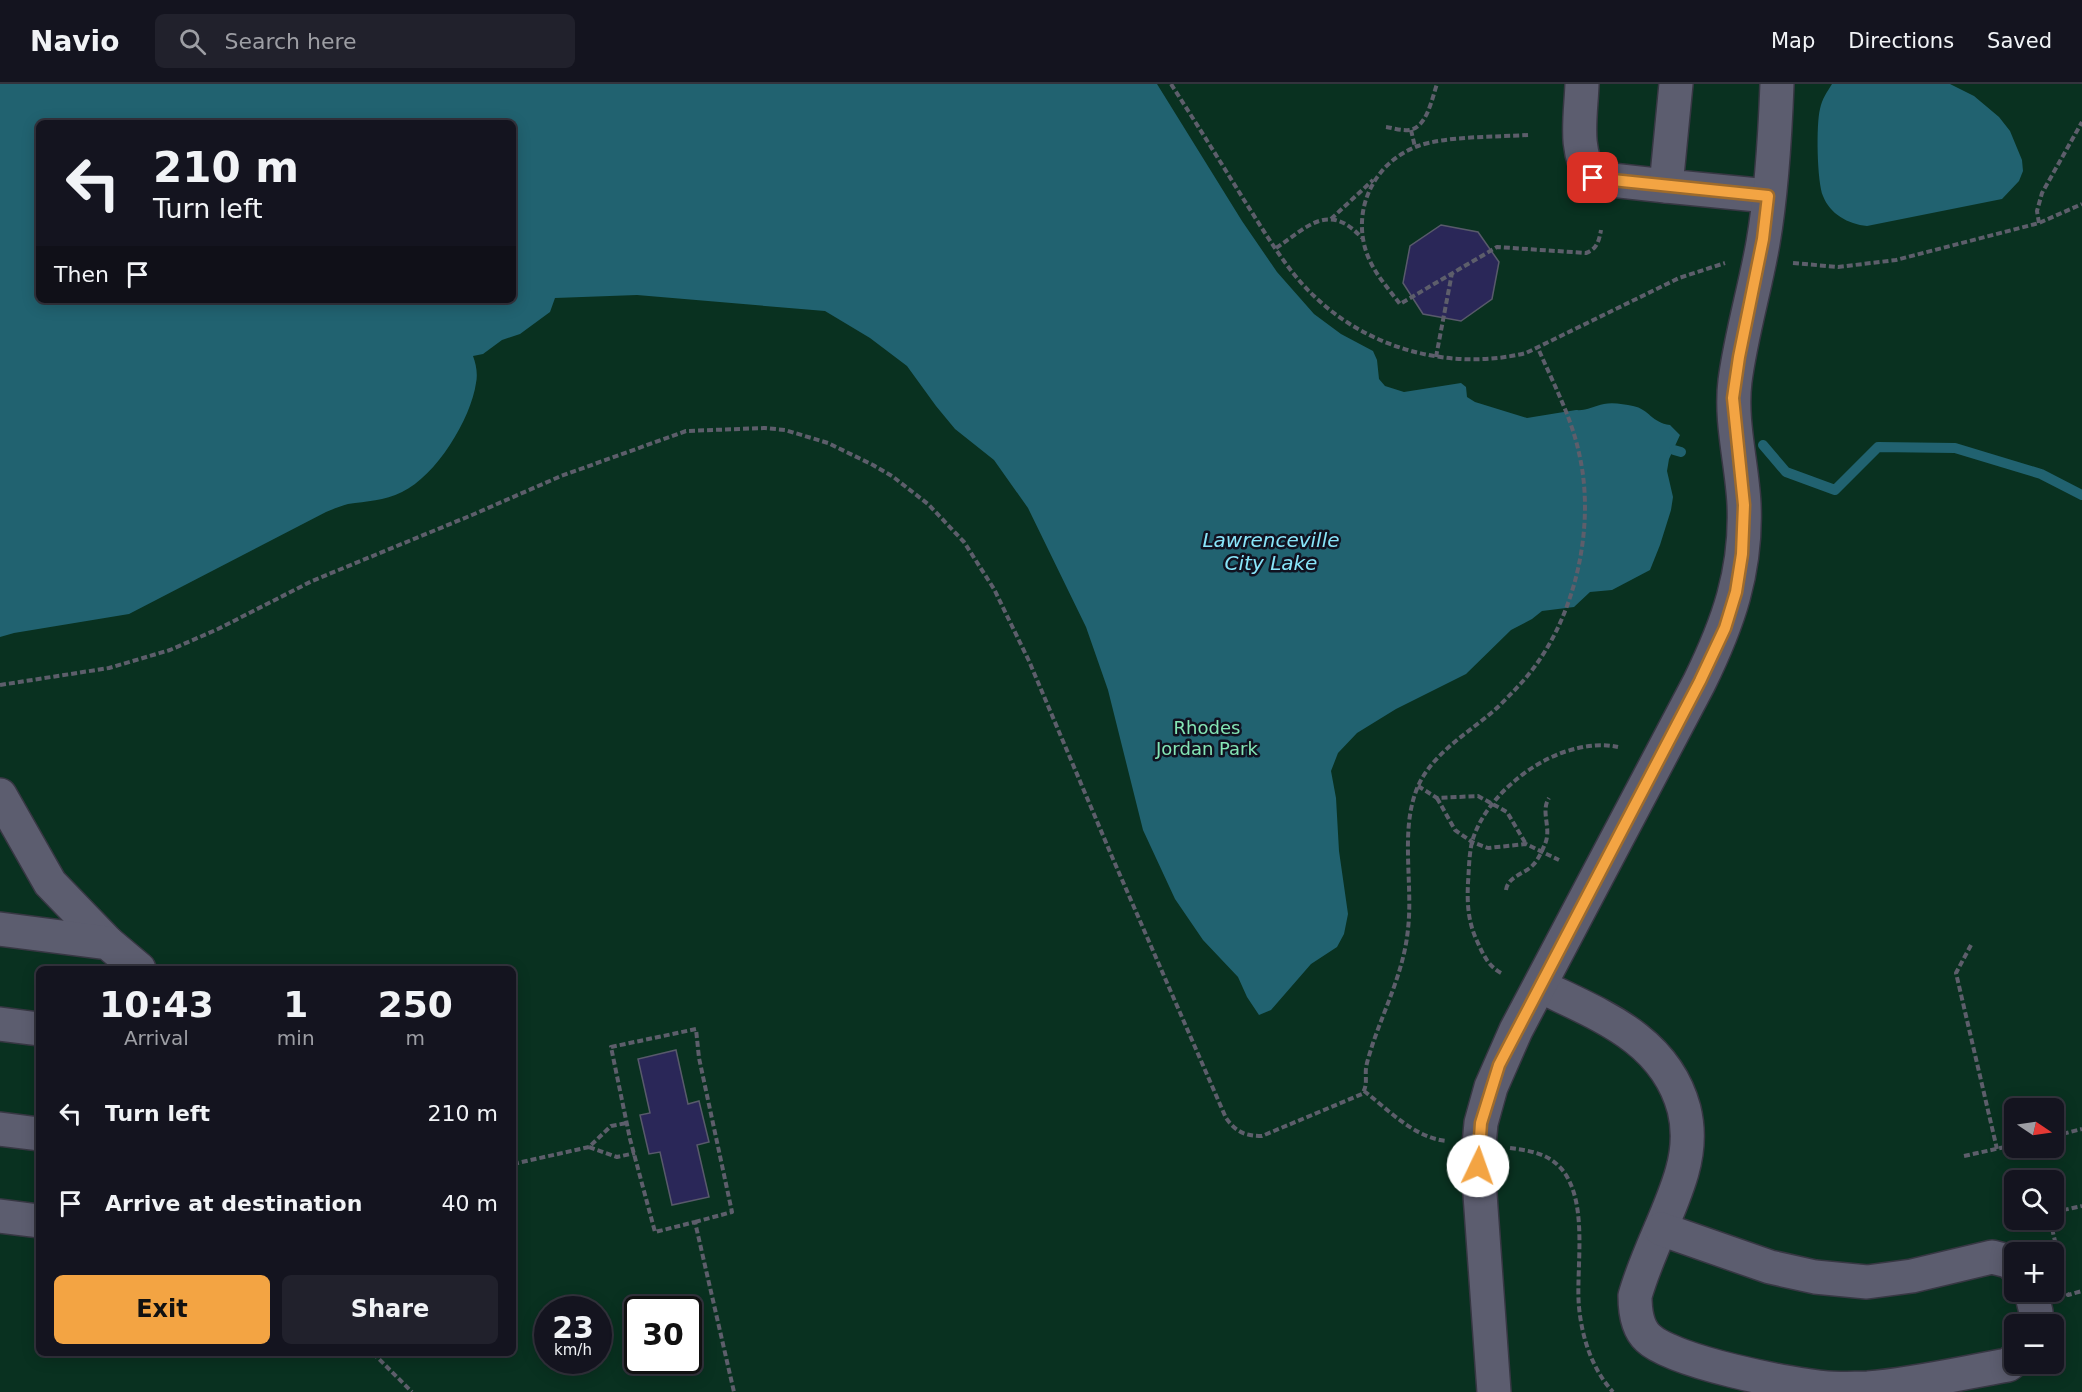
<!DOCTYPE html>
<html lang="en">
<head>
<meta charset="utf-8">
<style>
	:root { --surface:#14141f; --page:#21212c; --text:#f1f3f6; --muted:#9d9ea4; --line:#33333d; --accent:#f3a443 }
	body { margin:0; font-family:"DejaVu Sans",sans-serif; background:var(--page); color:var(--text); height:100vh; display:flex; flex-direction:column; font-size:22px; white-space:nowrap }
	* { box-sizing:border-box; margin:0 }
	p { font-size:20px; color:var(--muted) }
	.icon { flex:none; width:33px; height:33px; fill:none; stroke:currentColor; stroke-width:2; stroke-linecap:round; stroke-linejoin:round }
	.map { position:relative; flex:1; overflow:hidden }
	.sheet { position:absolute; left:36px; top:882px; width:480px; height:390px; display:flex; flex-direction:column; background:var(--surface); border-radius:9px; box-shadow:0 3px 15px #0003,0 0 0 2px var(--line) }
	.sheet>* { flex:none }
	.banner { position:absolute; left:36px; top:36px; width:480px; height:183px; border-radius:9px; box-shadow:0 3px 15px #0003,0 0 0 2px var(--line); background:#14141f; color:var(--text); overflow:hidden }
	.needle { width:39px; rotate:103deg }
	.controls { position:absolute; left:2004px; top:1014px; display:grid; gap:12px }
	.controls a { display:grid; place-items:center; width:60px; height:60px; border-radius:9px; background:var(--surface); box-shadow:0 3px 15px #0003,0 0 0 2px var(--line); font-size:30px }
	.speed { position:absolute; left:534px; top:1212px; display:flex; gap:12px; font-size:30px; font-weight:700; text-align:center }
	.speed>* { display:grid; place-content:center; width:78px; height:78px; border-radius:50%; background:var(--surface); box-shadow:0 3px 15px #0003,0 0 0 2px var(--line); line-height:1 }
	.speed small { font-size:15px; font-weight:400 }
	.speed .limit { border:3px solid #111; border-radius:9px; background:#fff; color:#111 }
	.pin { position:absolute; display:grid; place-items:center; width:51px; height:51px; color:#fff; margin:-26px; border-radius:12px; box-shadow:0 3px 9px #0006 }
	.me { position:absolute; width:66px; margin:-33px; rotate:3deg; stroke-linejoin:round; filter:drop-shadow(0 0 4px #0008) }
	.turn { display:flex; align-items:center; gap:21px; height:126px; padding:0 18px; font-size:27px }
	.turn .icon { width:78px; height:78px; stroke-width:2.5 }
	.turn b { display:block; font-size:42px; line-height:51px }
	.then { display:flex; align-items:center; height:57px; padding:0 18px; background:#0003; gap:12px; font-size:22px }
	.eta { display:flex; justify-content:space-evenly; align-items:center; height:102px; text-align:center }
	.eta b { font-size:36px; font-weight:600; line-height:42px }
	.cta { display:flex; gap:12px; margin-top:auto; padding:12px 18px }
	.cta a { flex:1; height:69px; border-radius:9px; background:var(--accent); color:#111; font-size:24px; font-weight:600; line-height:69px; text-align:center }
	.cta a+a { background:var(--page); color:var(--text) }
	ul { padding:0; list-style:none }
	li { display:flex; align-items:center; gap:18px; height:90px; padding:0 18px }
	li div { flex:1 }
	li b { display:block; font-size:22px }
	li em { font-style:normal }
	header { display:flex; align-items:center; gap:36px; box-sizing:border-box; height:84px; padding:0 30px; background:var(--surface); border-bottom:2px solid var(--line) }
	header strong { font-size:28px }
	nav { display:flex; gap:33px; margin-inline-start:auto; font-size:21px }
	.search { width:420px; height:54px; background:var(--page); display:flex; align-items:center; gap:15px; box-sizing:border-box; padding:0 21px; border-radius:9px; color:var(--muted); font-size:22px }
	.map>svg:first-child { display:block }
	.green { fill:#093120; fill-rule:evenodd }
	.water { fill:#216270; fill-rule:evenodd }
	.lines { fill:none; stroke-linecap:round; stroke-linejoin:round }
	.stream { stroke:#216270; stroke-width:10 }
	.building { fill:#2a2758; stroke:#585a6b; stroke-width:1.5 }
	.minor-casing { stroke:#373743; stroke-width:36 }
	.path { stroke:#5d5e6b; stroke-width:4; stroke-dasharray:6 3; stroke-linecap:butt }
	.minor { stroke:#5c5d6f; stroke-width:33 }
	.route-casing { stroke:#9e6b2c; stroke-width:15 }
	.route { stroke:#f3a443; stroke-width:10 }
	.labels { text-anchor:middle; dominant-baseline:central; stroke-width:5; stroke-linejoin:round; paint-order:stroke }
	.park-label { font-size:18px; fill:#85e6b6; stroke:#111220 }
	.water-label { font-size:20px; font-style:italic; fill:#89e5f9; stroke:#111220 }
</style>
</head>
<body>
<header>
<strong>Navio</strong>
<div class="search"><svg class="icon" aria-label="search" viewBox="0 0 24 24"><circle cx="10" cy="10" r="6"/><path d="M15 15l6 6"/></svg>Search here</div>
<nav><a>Map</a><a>Directions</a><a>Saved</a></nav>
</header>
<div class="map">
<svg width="2082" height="1308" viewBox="0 0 2082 1308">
	<rect width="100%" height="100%" fill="#1a1b29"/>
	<path class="green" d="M0 0H2082V1308H0ZM39 39H513V216H39ZM39 885H513V1269H39ZM2014 1024H2054V1064H2014ZM2014 1096H2054V1136H2014ZM2014 1168H2054V1208H2014ZM548 1226H598V1276H548ZM638 1226H688V1276H638ZM2014 1240H2054V1280H2014Z"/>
	<g class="water">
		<path d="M0 0H1157L1242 137 1277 188 1314 230 1341 250 1373 267 1377 276 1379 295 1385 302 1404 308 1461 299 1466 303 1467 313 1475 318 1527 334 1576 326C1586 327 1594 322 1604 320 1612 318 1624 320 1633 322 1649 325 1652 339 1670 341L1680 351 1669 375 1667 387 1673 413 1671 426 1660 461 1650 486 1612 506 1590 508 1574 523 1542 527 1532 535 1511 546 1466 590 1396 625 1357 649 1338 669 1331 687 1336 714 1339 767 1348 830 1344 850 1337 863 1311 880 1271 926 1259 931 1247 913 1238 893 1203 856 1175 815 1143 746 1108 606 1086 543 1028 424 994 376 955 345 936 322 907 282 870 254 825 227 637 211 555 214 550 228 520 250 502 256 483 270 473 272C476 280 478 290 476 299 471 335 436 392 402 408 384 417 367 417 348 420 341 422 333 425 326 428L129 530 14 549 0 553ZM39 39H513V216H39Z"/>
		<path d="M1832 0H1950L1974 12 1999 33 2010 47 2022 76 2023 87 2019 97 2002 115 1867 142C1848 140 1830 130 1823 112 1817 98 1816 40 1820 25 1822 15 1827 8 1832 0Z"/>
	</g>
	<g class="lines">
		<g class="stream">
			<path d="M1763 361 1786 388 1835 406 1878 363 1955 364 2041 390 2082 411"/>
			<path d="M1674 366 1681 368"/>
		</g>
	</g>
	<g class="building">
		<path d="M1441 141 1478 148 1499 178 1492 215 1461 237 1423 230 1403 199 1410 162Z"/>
		<path d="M676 966 688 1020 699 1017 709 1058 697 1061 709 1113 672 1121 660 1068 649 1070 640 1031 650 1029 638 975Z"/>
	</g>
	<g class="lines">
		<defs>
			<g id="minor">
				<path d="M1582 0C1581 31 1573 68 1593 94L1666 102"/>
				<path d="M1676 0 1666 102 1768 112"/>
				<path d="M0 711 50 799 108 859"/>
				<path d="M0 845 108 859 139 885"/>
				<path d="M1540 902C1599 931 1665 954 1684 1025 1689 1045 1688 1067 1682 1088 1670 1130 1647 1169 1635 1212 1635 1226 1637 1244 1648 1254 1673 1278 1791 1301 1827 1304 1840 1305 1855 1304 1868 1304 1915 1300 1962 1289 2008 1281L2014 1276"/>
				<path d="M0 940 39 945"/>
				<path d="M0 1045 39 1050"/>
				<path d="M0 1132 39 1137"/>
				<path d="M1661 1145 1770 1183 1815 1193 1867 1198 1912 1192 1992 1173 2012 1178 2014 1182"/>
				<path d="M2031 1208 2036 1228 2037 1240"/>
				<path d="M1494 1308 1478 1082 1479 1061 1481 1039 1491 1003 1516 946 1699 599C1728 540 1747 487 1744 420 1742 379 1730 338 1735 297 1741 251 1755 205 1763 159 1772 107 1775 53 1777 0"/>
			</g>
		</defs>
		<use href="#minor" class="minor-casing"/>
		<g class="path">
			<path d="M1171 0C1196 39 1220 77 1244 116 1264 147 1287 187 1314 212 1370 266 1452 287 1526 269L1679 194 1725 179"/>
			<path d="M1386 43C1393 44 1402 47 1409 46 1427 44 1432 14 1437 0"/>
			<path d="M1411 46 1415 63"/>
			<path d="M1528 51C1498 53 1445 52 1418 62 1374 78 1351 126 1367 170 1374 189 1388 204 1400 220L1497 163 1586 169C1597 165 1599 157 1601 146"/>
			<path d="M1331 135 1373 96"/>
			<path d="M2039 139 2037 127 2042 109 2082 38"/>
			<path d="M1276 164C1308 143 1328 117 1362 154"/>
			<path d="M1793 179 1838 183 1896 176 2039 139 2082 120"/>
			<path d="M1436 273 1452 189"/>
			<path d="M0 601 109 584 170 566 218 545 312 497 472 431 561 392 686 347 765 344 785 346 828 359 873 381 892 392 928 420 964 458 994 505 1029 577 1113 775 1226 1034C1236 1048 1245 1052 1262 1052L1362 1010C1368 1001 1365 994 1366 984 1367 977 1370 969 1372 962 1385 923 1404 887 1408 845 1413 802 1401 751 1415 710 1428 670 1470 649 1499 622 1513 608 1527 594 1538 578 1578 521 1595 437 1579 369 1571 332 1553 299 1538 264"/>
			<path d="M1418 702 1437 714 1478 712 1507 728 1526 760"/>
			<path d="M1437 714 1455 746 1472 758 1488 764 1526 760 1559 776"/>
			<path d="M1506 806C1508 792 1525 790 1533 781 1538 776 1542 767 1545 760 1552 744 1540 728 1549 714"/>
			<path d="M1971 861 1956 889 1997 1065"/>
			<path d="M1501 889C1488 882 1483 870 1477 857 1468 838 1467 819 1468 799 1469 785 1469 771 1472 758 1483 718 1526 681 1564 668 1583 662 1599 659 1618 663"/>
			<path d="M1364 1007C1389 1026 1414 1054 1447 1057"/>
			<path d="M2054 1052 2082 1045"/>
			<path d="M589 1063 617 1073 635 1069"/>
			<path d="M1510 1064C1524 1066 1539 1068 1550 1075 1593 1102 1575 1181 1579 1223 1582 1254 1592 1285 1613 1308"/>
			<path d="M1964 1072 2014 1061"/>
			<path d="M513 1080 589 1063 611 1042 627 1039"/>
			<path d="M2054 1128 2082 1122"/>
			<path d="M2050 1136 2064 1195"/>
			<path d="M695 1138 732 1128 699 974 696 945 611 963 630 1055 655 1148 695 1138 734 1308"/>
			<path d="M2067 1209 2068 1211 2082 1207"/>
			<path d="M373 1269 412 1308"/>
		</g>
		<use href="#minor" class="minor"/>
	</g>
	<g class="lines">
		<defs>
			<path id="route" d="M1478 1082 1481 1039 1499 981 1700 597 1725 544 1736 508 1742 470 1744 421 1733 314 1739 273 1763 155 1768 112 1593 94"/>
		</defs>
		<use href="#route" class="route-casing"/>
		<use href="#route" class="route"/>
	</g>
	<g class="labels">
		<g class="park-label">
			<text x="1207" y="643">Rhodes<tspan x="1207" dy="21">Jordan Park</tspan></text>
		</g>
		<g class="water-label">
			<text x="1271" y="456">Lawrenceville<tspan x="1271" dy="23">City Lake</tspan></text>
		</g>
	</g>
</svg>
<div class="controls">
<a><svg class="needle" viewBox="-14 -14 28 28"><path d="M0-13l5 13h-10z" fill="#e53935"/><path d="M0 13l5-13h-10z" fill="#9d9ea4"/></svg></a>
<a><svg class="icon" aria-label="search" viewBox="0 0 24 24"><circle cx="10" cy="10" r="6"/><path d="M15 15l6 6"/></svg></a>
<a>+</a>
<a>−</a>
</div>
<div class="speed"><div>23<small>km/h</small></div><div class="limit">30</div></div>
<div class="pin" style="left:1593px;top:94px;background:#d93025"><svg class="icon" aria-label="arrive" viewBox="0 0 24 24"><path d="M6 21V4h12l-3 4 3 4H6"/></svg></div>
<svg class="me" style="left:1478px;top:1082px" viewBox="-20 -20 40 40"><circle r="19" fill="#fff"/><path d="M0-13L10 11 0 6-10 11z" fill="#f3a443"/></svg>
<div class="banner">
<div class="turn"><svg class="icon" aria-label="left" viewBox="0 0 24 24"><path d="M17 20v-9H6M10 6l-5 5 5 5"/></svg><div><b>210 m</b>Turn left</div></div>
<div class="then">Then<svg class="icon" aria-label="arrive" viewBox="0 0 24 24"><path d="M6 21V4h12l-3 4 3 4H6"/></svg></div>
</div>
<section class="sheet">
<div class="eta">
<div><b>10:43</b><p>Arrival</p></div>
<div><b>1</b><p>min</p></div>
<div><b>250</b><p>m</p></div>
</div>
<ul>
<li><svg class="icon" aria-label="left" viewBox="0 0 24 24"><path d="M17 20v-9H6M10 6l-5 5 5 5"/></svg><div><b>Turn left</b></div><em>210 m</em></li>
<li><svg class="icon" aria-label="arrive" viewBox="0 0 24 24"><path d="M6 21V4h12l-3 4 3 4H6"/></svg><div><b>Arrive at destination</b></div><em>40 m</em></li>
</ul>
<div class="cta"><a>Exit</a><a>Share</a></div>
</section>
</div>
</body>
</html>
